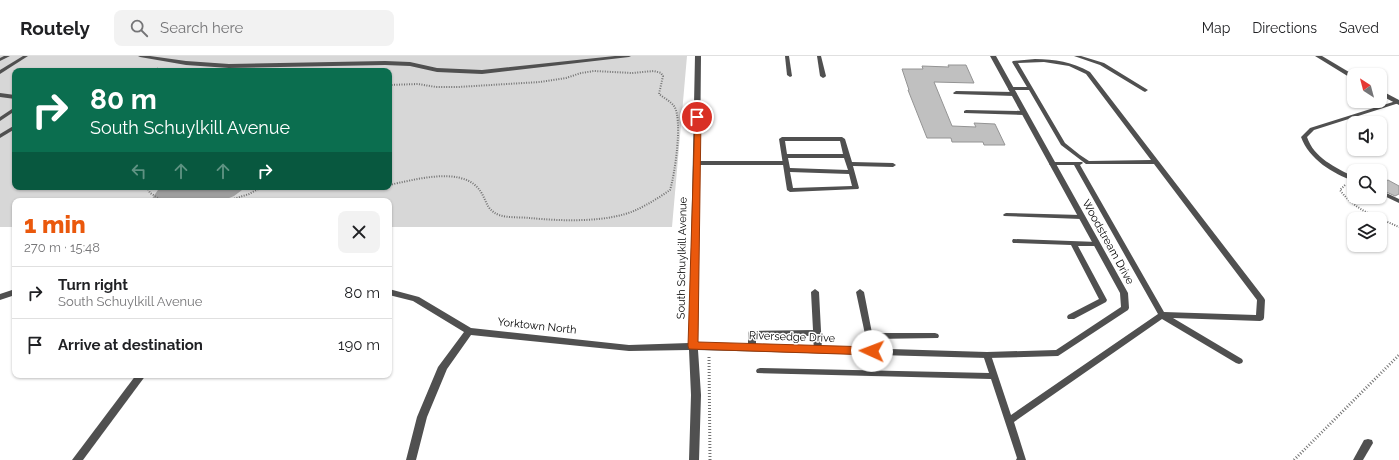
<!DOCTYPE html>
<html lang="en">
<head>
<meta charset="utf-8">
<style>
	:root { --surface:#fff; --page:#f2f2f2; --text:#202124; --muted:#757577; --line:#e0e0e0; --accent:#ea580c }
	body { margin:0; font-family:Raleway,sans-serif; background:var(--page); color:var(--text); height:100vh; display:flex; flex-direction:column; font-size:15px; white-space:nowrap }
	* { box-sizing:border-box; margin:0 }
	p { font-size:13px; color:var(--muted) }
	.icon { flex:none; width:22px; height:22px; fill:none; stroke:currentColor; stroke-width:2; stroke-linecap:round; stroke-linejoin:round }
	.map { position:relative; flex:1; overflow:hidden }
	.side { position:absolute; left:12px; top:142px; width:380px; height:180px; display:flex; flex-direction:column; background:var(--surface); border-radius:8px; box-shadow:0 1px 3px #0004 }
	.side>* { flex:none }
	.hud { position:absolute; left:12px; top:12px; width:380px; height:122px; border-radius:8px; box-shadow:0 1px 3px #0004; background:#0b6e4f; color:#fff; overflow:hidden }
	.needle { width:26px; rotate:324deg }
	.fabs { position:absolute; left:1347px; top:12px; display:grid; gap:8px }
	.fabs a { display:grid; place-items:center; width:40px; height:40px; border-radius:8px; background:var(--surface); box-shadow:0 1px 3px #0004; font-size:20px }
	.pin { position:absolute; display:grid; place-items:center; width:34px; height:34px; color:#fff; margin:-17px; border:2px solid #fff; border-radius:50%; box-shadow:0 1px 4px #0007 }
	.me { position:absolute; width:44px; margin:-22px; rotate:272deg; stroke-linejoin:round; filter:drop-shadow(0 0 3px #0008) }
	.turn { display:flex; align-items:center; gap:14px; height:84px; padding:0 12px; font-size:18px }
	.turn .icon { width:52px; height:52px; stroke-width:2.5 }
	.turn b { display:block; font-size:28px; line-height:34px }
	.lanes { display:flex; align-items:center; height:38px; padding:0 12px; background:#0003; justify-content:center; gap:20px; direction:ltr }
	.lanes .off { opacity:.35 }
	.round { display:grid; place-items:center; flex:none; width:42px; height:42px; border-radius:8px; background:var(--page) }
	.summary { display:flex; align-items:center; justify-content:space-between; height:68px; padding:0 12px }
	h1 { font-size:24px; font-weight:800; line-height:30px; color:var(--accent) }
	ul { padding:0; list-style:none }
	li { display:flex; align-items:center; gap:12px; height:52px; padding:0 12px; border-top:1px solid var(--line) }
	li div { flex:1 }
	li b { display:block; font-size:15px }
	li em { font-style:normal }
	header { display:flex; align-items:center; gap:24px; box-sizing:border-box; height:56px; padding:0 20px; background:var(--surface); border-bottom:1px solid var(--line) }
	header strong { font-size:19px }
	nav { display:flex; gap:22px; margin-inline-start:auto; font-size:14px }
	.search { width:280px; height:36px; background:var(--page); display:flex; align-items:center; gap:10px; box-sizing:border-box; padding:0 14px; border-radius:8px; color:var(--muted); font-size:15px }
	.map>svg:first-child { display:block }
	.green { fill:#d7d7d7; fill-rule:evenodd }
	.water { fill:#9e9e9e }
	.building { fill:#c0c0c0; stroke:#949494 }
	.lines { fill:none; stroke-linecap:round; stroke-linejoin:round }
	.path-far1 { stroke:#727272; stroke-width:2; stroke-dasharray:1 1.5; stroke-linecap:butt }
	.path { stroke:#727272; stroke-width:3; stroke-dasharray:1 2; stroke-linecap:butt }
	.service { fill:#505050; fill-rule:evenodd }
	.minor { fill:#505050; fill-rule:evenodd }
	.route { fill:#ea580c; stroke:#983908 }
	.labels { text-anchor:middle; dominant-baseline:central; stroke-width:3; stroke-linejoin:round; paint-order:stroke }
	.street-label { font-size:11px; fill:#000; stroke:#fff }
</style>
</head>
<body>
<header>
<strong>Routely</strong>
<div class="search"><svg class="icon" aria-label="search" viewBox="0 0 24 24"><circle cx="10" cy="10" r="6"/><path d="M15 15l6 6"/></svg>Search here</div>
<nav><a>Map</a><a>Directions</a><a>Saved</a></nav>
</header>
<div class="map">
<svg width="1399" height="404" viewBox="0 0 1399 404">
	<rect width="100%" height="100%" fill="#fff"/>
	<path class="green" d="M0 0H687L672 171H389V145H15V171H0ZM15 15H389V131H15Z"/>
	<path class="water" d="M160 131H246L234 140 222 145H153L151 144Z"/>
	<g class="building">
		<path d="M948 9H966L974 27 934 26 952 70 976 71 974 67 995 68 1005 89H984L983 86H952L951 82H927L908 34H909L902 13H923L922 10 949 11Z"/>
		<path d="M1388 124 1399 130V138L1395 140 1380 133V128Z"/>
	</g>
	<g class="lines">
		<g class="path-far1">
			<path d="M156 15 159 11"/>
			<path d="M389 29 418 28 436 31H458L540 26 566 22 581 17 594 15 632 17 654 15 661 17 663 20 659 38C664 42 670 45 674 50 683 63 675 118 670 134 660 141 647 149 636 154 608 167 560 165 530 162 520 161 508 162 499 159 484 153 487 141 477 131 458 111 413 124 389 129"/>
			<path d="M1345 129 1340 134C1354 154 1377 161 1399 171"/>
			<path d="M147 131 150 137 163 145"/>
			<path d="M227 145 249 138 262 131"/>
		</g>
		<g class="path">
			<path d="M709 301 710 404"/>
			<path d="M1294 404 1399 299"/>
		</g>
		<g class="service">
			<path d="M4 0H10L0 5V2Z"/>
			<path d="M23 0H28L0 18V14Z"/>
			<path d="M138 0H150L186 5 229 8 385 5 410 6 437 12 482 14 615 0H631L629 1 482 18 437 16 410 10 385 9 229 12 186 9 140 1Z"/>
			<path d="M785 0H789L792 20 790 21 787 19Z"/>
			<path d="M817 0H821L826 20 825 21 823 22 820 20Z"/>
			<path d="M1074 0H1081L1104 7 1148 34 1145 36 1143 35 1100 9Z"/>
			<path d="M1035 3C1055 3 1072 6 1090 16L1264 242 1265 244 1264 262 1263 264 1260 265 1173 262 1242 303 1243 305 1242 307 1239 308 1236 307 1162 263 1014 366 1026 404H1016L1017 402 991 323 757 317 756 315 757 313 760 312 989 317 983 299 984 297 987 296 990 297 991 299 1011 359 1158 258 1074 109H1050L1049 108 1050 107 1052 106H1082L1083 107 1080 109 1164 256 1256 259 1257 244 1154 108H1086L1061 89 1029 34H1009L1008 33 1011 31H1027L1012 6 1013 5ZM1044 6 1069 10 1086 18 1151 104 1089 105 1080 99 1065 87 1018 7Z"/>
			<path d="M956 35 1014 36 1017 38 1014 40 954 38 953 37Z"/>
			<path d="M0 37 15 39V43L0 41Z"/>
			<path d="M1396 45H1399V47L1314 74 1307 81C1314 102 1335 111 1354 121V125C1333 118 1309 103 1301 81L1310 72Z"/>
			<path d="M15 51V55L0 65V61Z"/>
			<path d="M966 54 1024 55 1027 57 1024 59 964 57V55Z"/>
			<path d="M15 69V73L0 82V78Z"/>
			<path d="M782 81H842L845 83 852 106 893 107 896 109 893 111 853 110 859 132 858 133 790 136 787 134 779 83ZM785 85H840L843 98H787ZM788 102H844L848 114 790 112ZM790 116 849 118 852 130 793 132Z"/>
			<path d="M1380 134 1399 143V147L1380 138Z"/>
			<path d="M1006 157 1081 159 1084 161 1081 163 1004 160 1003 159 1004 158Z"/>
			<path d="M1013 183 1098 186 1099 188 1098 190H1078L1107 244 1106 246 1074 263H1068L1067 261 1068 259 1099 243 1071 189 1015 187H1013L1012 185Z"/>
			<path d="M815 233 819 236 822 294 821 296 818 297 815 296 814 294 813 280H756V292L755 294 752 295 749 294 748 292V277L749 275 813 274 811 236Z"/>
			<path d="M860 233 864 236 872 277H935L938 278 939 280 938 282 873 283 876 295 875 297 872 298 869 297 856 236Z"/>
		</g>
		<g class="minor">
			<path d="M695 0H701L700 105H786L789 107 786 109H700L698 287 987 296 1056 294 1121 251 1120 237 990 0H996L1128 237 1129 252 1128 254 1058 300 987 302 698 294 701 339 699 404H689L691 339 689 294 629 295 471 279 447 313 427 361 416 404H406L417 361 438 311 464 276 413 245 389 239V233L419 241 471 272 629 289 689 287Z"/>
			<path d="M1315 0H1322L1354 19V24Z"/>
			<path d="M1380 34 1399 44V49L1380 39Z"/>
			<path d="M15 233V239L0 244V238Z"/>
			<path d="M136 319H146L83 404H72Z"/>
			<path d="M1368 383 1372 384 1373 387 1363 404H1353L1364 384Z"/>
		</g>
	</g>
	<path class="route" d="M695 59H700L701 61 698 286 872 291 876 293 877 295 876 298 872 299 689 293 688 290Z"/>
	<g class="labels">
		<g class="street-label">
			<text transform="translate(1108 186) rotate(61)">Woodstream Drive</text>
			<text transform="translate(682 202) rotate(-89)">South Schuylkill Avenue</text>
			<text transform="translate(537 270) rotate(6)">Yorktown North</text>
			<text transform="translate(792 281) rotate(2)">Riversedge Drive</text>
		</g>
	</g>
</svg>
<div class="fabs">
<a><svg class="needle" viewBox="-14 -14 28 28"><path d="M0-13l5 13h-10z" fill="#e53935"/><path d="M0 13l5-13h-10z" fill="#757577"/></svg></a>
<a><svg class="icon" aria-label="sound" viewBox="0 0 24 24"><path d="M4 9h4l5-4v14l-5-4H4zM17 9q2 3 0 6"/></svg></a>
<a><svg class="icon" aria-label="search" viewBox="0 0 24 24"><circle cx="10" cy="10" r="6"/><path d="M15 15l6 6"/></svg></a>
<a><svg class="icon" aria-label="layers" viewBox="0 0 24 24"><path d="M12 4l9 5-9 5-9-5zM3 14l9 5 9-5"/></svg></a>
</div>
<div class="pin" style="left:697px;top:61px;background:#d93025"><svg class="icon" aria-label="arrive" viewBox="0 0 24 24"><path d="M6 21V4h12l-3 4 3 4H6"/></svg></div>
<svg class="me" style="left:872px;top:295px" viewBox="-20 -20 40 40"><circle r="19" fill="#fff"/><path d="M0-13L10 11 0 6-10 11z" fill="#ea580c"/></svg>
<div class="hud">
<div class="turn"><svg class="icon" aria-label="right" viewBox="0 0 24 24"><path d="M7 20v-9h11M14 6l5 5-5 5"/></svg><div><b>80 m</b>South Schuylkill Avenue</div></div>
<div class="lanes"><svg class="icon off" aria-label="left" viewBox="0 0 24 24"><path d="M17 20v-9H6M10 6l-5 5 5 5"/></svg><svg class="icon off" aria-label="ahead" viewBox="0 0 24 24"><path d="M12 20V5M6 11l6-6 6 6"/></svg><svg class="icon off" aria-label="ahead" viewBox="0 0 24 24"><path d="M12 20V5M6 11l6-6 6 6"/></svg><svg class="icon" aria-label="right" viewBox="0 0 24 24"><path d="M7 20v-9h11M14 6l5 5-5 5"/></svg></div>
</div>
<section class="side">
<div class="summary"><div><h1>1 min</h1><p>270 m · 15:48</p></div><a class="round"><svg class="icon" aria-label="close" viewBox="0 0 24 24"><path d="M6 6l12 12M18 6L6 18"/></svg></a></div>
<ul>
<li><svg class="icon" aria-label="right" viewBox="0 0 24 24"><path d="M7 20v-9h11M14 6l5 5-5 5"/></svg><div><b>Turn right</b><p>South Schuylkill Avenue</p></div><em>80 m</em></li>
<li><svg class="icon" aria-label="arrive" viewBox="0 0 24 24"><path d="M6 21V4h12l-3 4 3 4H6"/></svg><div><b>Arrive at destination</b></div><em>190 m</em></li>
</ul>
</section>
</div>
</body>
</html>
